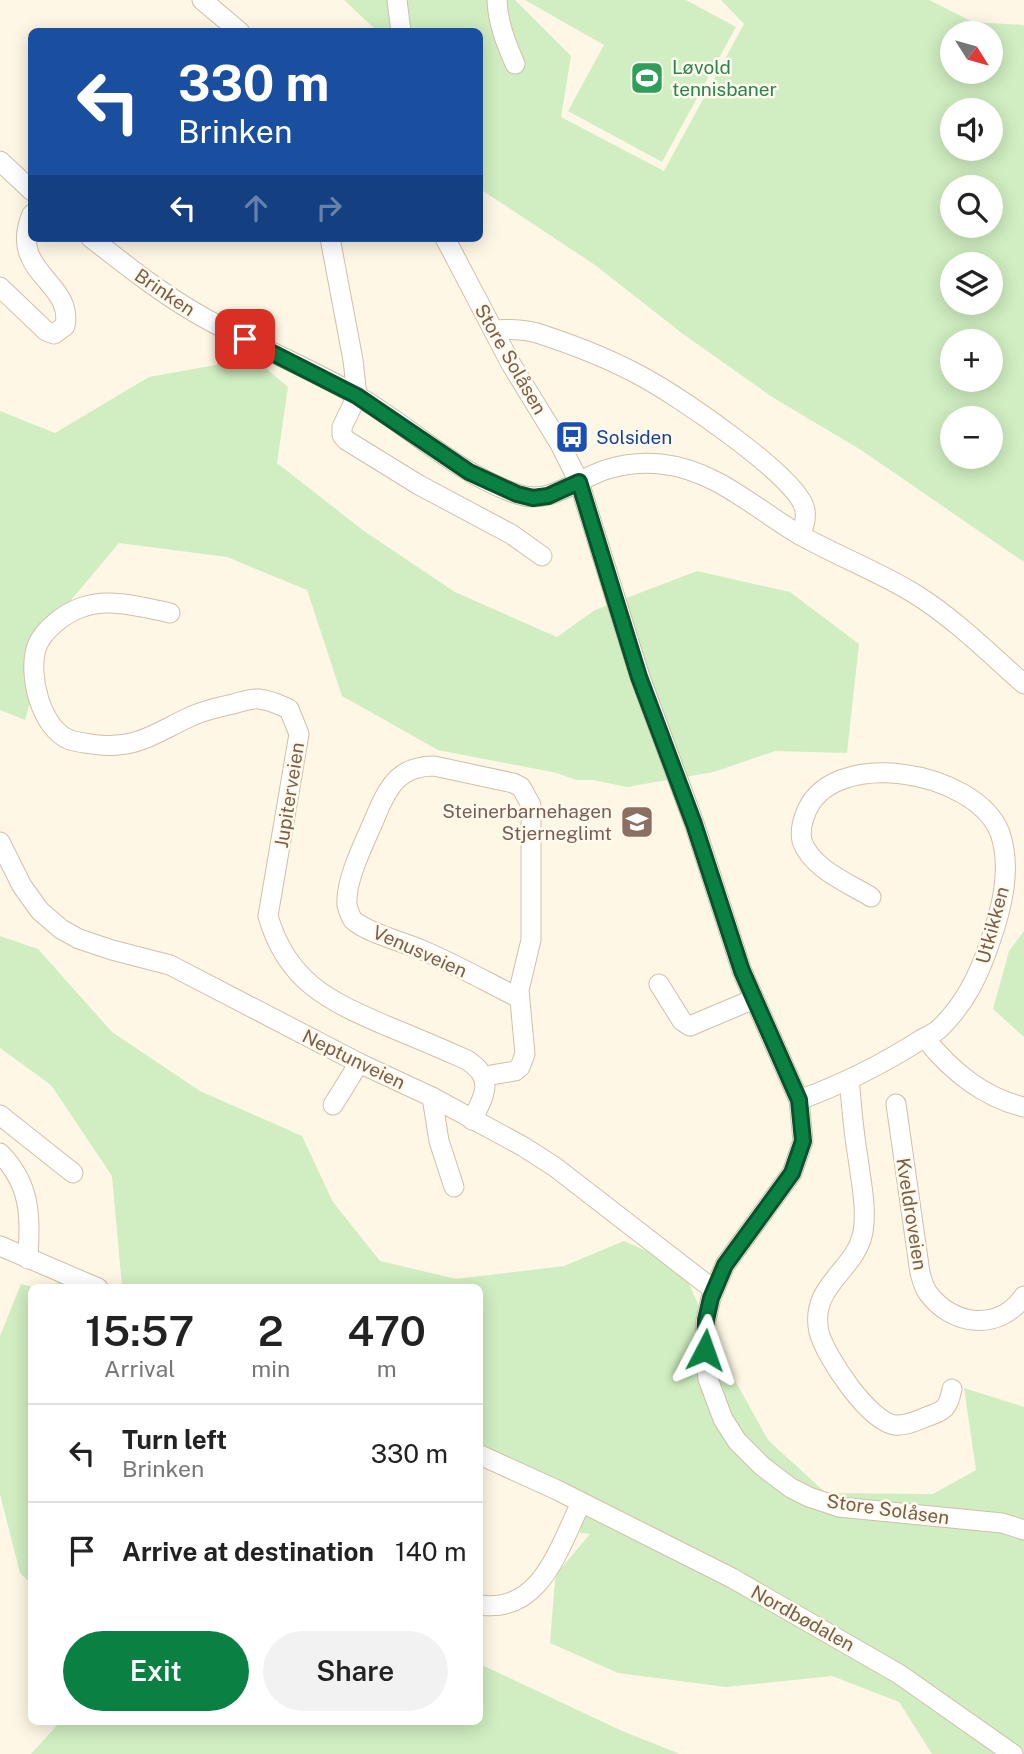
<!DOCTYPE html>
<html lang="en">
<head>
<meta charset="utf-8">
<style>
	:root { --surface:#fff; --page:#f2f2f2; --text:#222; --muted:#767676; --line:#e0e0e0; --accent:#0b8043 }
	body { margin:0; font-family:"Public Sans",sans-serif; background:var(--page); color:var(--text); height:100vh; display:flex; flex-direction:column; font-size:26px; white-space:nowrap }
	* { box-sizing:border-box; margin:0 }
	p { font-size:23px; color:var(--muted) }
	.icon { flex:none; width:38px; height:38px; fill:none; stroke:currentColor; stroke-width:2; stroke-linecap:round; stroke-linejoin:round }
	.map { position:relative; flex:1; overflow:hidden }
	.details { position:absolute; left:28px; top:1284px; width:455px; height:441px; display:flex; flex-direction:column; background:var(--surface); border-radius:10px; box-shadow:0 4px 18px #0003 }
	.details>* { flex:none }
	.top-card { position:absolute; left:28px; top:28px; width:455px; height:214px; border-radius:10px; box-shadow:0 4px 18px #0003; background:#1a4fa0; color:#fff; overflow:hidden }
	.needle { width:46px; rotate:127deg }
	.buttons { position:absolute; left:940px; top:21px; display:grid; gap:14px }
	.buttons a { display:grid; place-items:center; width:63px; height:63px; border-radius:50%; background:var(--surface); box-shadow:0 4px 18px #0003; font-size:35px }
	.pin { position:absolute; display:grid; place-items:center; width:60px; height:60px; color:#fff; margin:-30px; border-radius:14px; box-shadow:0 4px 10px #0006 }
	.me { position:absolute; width:77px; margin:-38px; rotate:4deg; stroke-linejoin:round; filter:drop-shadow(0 0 5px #0008) }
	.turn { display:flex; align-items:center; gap:24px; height:147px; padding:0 35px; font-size:32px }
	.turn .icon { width:91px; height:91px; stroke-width:2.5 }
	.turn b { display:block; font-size:49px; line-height:60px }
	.lanes { display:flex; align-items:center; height:66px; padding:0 35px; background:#0003; justify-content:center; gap:35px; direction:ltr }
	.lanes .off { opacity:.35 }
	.eta { display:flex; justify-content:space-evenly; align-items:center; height:119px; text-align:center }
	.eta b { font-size:42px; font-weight:600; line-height:49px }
	.action { display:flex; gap:14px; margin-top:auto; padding:14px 35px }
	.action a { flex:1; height:80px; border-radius:42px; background:var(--accent); color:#fff; font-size:28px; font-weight:600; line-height:80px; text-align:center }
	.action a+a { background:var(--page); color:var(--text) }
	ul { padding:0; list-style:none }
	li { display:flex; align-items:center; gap:21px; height:98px; padding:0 35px; border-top:2px solid var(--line) }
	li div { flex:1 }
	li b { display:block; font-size:26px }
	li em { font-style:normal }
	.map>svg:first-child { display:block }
	.green { fill:#d0eec1; fill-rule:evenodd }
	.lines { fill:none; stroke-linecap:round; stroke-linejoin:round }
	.minor-casing { stroke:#d1bfa9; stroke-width:21 }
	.minor { stroke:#fff; stroke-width:19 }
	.route-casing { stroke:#07532c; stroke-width:18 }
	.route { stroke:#0b8043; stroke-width:12 }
	.labels { text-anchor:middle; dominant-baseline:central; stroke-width:5; stroke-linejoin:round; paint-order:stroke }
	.leisure-label { font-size:19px; fill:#27864d; stroke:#fffaed; text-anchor:start }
	.street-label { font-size:19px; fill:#7a5e47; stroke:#fffaed }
	.transit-label { font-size:19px; fill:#164399; stroke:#fffaed; text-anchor:start }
	.education-label { font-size:19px; fill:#785e54; stroke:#fffaed; text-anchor:end }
</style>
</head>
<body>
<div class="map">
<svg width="1024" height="1754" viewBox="0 0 1024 1754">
	<rect width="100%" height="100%" fill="#fef7e5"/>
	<g class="green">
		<path d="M344 0H515L571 56 561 117 664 171 744 24 721 0H929L973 22 1024 25V562L861 450 772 397 683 334 595 265 480 189V32L377 31ZM952 33H990V72H952ZM952 110H990V149H952ZM952 187H990V226H952ZM952 264H990V303H952ZM952 341H990V380H952ZM952 418H990V457H952Z"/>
		<path d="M525 0H686L736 27 662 162 568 111 604 45Z"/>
		<path d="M254 358 288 387 277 463 364 531 455 592 557 637 595 610 697 571 790 592 859 644 847 753 775 751 714 772 627 787 593 780H576L557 773 438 750 342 696 307 590 227 557 119 543 56 618 25 720 0 710V411L55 433 149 377Z"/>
		<path d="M1024 931V1037L993 1009 1009 951Z"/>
		<path d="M0 936 38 949 112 1032 200 1091 302 1136 333 1202 380 1261 456 1279 564 1266 624 1241 682 1267 715 1344 768 1440 826 1493 933 1494 976 1470 964 1388 1024 1407V1754H932L899 1702 832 1676 726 1687 618 1673 550 1643 555 1580 558 1572 590 1534 580 1533 582 1506 480 1454V1288H44L71 1277 122 1287 112 1176 51 1085 0 1048Z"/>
		<path d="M21 1284 35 1288H32L31 1584 20 1573 0 1494V1336Z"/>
		<path d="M480 1664 620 1730 680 1754H31L60 1722H480Z"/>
	</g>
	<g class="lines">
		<defs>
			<g id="minor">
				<path d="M202 0 240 32"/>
				<path d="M397 0 401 32"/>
				<path d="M497 0C498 24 506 43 515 64"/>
				<path d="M0 161 32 191"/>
				<path d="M91 238C127 266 162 294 201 316 252 345 306 366 356 395 411 427 456 473 517 494 551 506 577 478 608 469 625 464 643 462 661 464 716 470 754 508 800 535 837 556 878 571 915 594 955 619 989 653 1024 684"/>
				<path d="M330 238 353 360 357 396 342 427V435L346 440 419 485 511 534 542 556"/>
				<path d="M445 238 511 364 560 444 579 482 640 677 694 823 742 971 799 1100 803 1141 792 1173 725 1265 711 1298 706 1320 705 1350 708 1379 723 1419 737 1441 762 1466 791 1488 809 1497 839 1507 1002 1523 1024 1530"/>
				<path d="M0 287 46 331 54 334 65 326C74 281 7 273 32 214"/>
				<path d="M494 330C509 329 522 329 537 333 571 344 608 358 641 376 678 396 786 469 803 504 808 515 805 525 800 535"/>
				<path d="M170 613C141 607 109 597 80 608 64 614 44 629 37 646 27 674 41 729 70 740 77 742 85 743 91 744 136 751 154 733 192 716 205 710 219 707 233 704 241 702 250 698 259 699 270 700 280 705 289 709L299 734 268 916C287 982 329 1001 387 1026 414 1037 440 1048 467 1060 495 1078 485 1095 472 1120"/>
				<path d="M0 842 22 886 40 911 61 929 79 939 112 950 170 965 359 1063 432 1097 524 1147 555 1167 714 1290"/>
				<path d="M659 984 682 1021 690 1026 754 999"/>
				<path d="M925 1038C950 1070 984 1098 1024 1107"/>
				<path d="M485 1076 515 1071 520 1067 525 1054 519 990 531 940V805L521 787 513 783 434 766C401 766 389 784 377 813 367 838 345 878 347 905 348 909 351 917 353 920 367 933 404 942 422 950 455 964 487 982 519 998"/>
				<path d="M848 1082 850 1088C852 1112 854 1135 858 1158 861 1182 867 1208 863 1232 856 1271 809 1285 819 1332 825 1356 869 1422 895 1425 906 1426 916 1421 926 1417 945 1410 948 1409 952 1389"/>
				<path d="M432 1097 439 1141 454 1187"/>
				<path d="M799 1100C843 1084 883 1064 922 1039 928 1036 935 1033 940 1028 965 1004 979 975 990 942 1002 908 1012 868 1000 833 976 770 829 745 805 815 802 823 800 832 802 841 811 868 848 883 871 897"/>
				<path d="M896 1104 920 1273C922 1280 924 1288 928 1293 952 1326 999 1332 1024 1296"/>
				<path d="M333 1105 359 1063"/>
				<path d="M0 1115 73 1173"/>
				<path d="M0 1153C32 1186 30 1216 28 1259"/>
				<path d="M0 1246 98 1288"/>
				<path d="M480 1455 557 1490 732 1578 899 1674 1013 1754"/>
				<path d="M480 1605C541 1614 559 1547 581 1503"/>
			</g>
		</defs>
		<use href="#minor" class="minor-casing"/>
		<use href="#minor" class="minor"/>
	</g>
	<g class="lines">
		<defs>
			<path id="route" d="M245 339 357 396 469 472 517 494 533 498 548 496 579 482 639 677 694 824 742 971 799 1100 803 1141 792 1173 725 1265 711 1298 706 1320 705 1350"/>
		</defs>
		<use href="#route" class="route-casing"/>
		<use href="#route" class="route"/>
	</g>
	<defs>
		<symbol id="stadium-square" viewBox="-11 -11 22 22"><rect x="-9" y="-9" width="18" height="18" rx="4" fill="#2e9e5b" stroke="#fffaed"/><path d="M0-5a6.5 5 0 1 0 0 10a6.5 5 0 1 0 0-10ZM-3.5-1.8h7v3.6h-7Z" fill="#fff"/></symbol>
		<symbol id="bus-square" viewBox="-11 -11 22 22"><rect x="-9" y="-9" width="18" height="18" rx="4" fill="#1a4fb4" stroke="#fffaed"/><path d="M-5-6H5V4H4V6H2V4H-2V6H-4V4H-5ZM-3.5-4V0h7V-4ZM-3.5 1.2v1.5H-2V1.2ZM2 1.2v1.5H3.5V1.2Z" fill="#fff"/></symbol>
		<symbol id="school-square" viewBox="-11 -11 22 22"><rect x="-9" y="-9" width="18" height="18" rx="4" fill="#8d6e63" stroke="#fffaed"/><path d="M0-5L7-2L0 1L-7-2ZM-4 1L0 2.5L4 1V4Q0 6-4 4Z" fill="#fff"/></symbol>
	</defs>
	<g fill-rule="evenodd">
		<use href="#stadium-square" x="628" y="59" width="38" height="38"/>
		<use href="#bus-square" x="553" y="418" width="38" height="38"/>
		<use href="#school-square" x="618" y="803" width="38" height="38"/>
	</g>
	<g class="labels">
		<g class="leisure-label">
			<text x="672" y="67">Løvold<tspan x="672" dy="22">tennisbaner</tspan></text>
		</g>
		<g class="street-label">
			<text transform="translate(165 292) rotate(34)">Brinken</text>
			<text transform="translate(511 359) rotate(60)">Store Solåsen</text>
			<text transform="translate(289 795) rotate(-81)">Jupiterveien</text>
			<text transform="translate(992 925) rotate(-75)">Utkikken</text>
			<text transform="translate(420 951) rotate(24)">Venusveien</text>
			<text transform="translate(354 1059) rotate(26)">Neptunveien</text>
			<text transform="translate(912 1214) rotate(81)">Kveldroveien</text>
			<text transform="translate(888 1509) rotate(8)">Store Solåsen</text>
			<text transform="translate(803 1618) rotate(29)">Nordbødalen</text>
		</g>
		<g class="transit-label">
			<text x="596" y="437">Solsiden</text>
		</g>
		<g class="education-label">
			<text x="612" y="811">Steinerbarnehagen<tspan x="612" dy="22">Stjerneglimt</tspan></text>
		</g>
	</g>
</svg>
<div class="buttons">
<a><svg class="needle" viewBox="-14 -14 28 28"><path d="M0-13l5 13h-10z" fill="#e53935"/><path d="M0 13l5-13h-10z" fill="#767676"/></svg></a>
<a><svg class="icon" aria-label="sound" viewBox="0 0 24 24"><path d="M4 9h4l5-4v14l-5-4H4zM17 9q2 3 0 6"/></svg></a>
<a><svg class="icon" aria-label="search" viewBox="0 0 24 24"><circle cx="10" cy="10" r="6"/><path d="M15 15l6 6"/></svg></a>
<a><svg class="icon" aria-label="layers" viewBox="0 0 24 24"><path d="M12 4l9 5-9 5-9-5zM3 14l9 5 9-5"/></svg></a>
<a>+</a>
<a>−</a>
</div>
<div class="pin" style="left:245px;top:339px;background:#d93025"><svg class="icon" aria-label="arrive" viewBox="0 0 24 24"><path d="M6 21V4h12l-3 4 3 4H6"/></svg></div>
<svg class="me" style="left:705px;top:1350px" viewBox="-20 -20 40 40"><path d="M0-17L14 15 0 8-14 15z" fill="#0b8043" stroke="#fff" stroke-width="4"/></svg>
<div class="top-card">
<div class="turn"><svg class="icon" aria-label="left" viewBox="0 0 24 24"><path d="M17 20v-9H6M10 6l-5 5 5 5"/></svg><div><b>330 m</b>Brinken</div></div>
<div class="lanes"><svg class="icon" aria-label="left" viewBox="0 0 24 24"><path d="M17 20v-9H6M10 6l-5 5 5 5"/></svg><svg class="icon off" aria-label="ahead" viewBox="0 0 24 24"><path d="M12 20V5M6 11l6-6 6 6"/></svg><svg class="icon off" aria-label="right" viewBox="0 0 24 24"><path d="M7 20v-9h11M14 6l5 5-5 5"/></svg></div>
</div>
<section class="details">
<div class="eta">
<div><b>15:57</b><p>Arrival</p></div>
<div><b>2</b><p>min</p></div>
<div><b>470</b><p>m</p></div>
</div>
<ul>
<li><svg class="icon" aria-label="left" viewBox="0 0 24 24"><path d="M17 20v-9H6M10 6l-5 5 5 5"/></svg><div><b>Turn left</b><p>Brinken</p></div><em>330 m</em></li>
<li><svg class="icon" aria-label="arrive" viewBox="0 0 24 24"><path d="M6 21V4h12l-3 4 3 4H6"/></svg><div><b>Arrive at destination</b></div><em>140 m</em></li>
</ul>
<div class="action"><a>Exit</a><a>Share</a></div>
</section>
</div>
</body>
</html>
